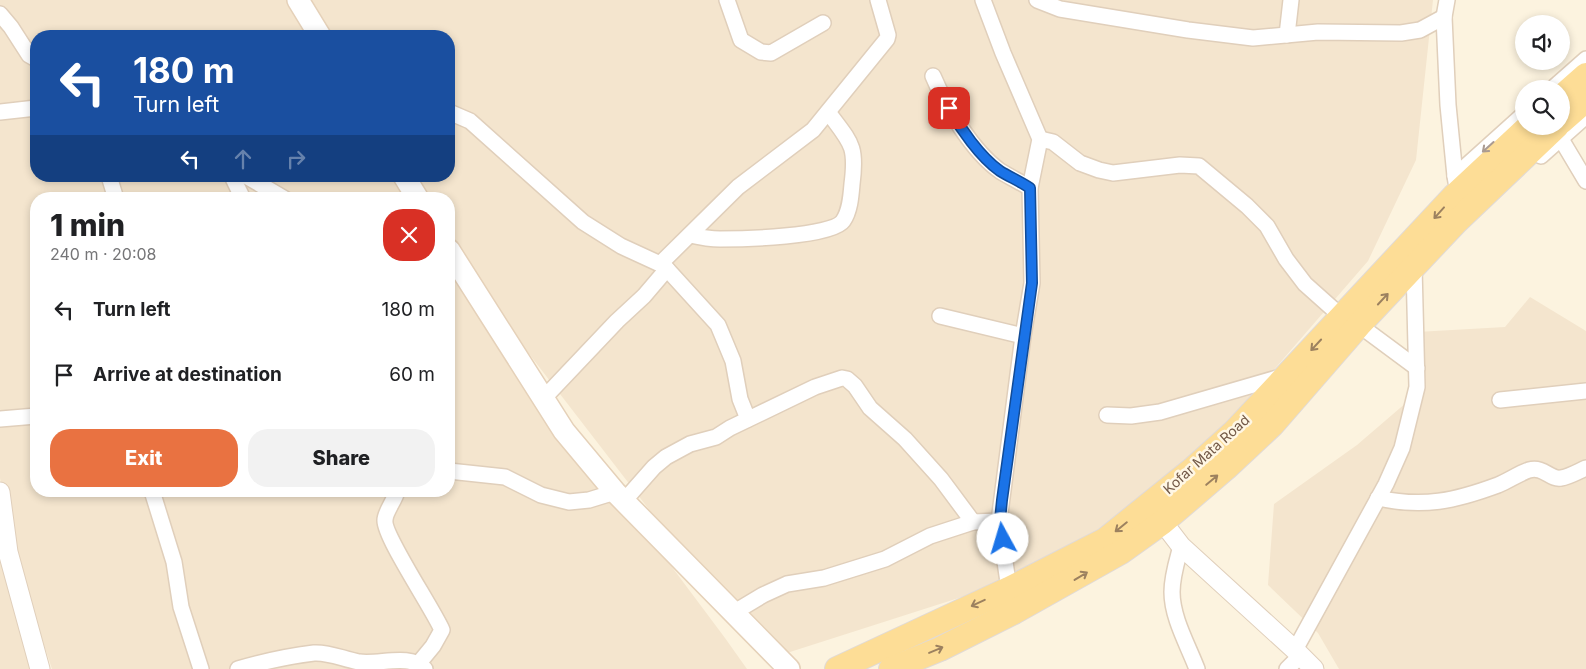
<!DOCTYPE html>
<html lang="en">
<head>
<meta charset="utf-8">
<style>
	:root { --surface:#fff; --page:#f2f2f2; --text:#202124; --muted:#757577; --accent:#e97241 }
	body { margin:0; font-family:Inter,sans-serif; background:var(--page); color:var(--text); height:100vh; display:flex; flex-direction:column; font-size:19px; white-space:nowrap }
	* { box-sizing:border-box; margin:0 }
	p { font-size:16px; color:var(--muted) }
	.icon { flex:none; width:28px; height:28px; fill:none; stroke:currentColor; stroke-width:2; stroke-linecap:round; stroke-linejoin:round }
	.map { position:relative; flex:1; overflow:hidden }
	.panel { position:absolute; left:30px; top:192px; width:425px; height:305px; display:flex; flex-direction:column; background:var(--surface); border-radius:20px; box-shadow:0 2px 8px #0003 }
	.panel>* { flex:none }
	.hud { position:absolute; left:30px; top:30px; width:425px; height:152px; border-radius:20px; box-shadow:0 2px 8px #0003; background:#1a4fa0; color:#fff; overflow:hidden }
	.fabs { position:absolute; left:1515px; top:15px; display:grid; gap:10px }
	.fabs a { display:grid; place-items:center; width:55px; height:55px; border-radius:50%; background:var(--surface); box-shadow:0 2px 8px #0003; font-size:25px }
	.pin { position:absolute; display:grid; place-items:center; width:42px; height:42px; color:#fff; margin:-21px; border-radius:10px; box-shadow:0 2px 8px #0006 }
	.me { position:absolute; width:55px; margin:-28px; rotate:354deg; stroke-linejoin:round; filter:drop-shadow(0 0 4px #0008) }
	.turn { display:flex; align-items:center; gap:18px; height:105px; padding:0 20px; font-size:22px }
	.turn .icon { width:65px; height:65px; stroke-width:2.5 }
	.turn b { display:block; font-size:35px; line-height:42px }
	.lanes { display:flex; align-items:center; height:48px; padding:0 20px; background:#0003; justify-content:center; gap:25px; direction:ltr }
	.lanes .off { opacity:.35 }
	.round { display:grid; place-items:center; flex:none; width:52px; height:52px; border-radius:20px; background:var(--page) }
	.headline { display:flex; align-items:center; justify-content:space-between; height:85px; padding:0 20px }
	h1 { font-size:30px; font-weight:800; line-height:38px }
	.cta { display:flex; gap:10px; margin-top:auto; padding:10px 20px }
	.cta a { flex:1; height:58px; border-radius:20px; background:var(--accent); color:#fff; font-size:20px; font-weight:800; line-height:58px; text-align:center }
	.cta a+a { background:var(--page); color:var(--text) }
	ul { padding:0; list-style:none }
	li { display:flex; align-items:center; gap:15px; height:65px; padding:0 20px }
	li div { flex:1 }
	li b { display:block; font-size:19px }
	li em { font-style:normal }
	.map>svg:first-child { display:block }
	.residential { fill:#f4e5ce }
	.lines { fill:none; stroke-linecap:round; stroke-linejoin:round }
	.minor-casing { stroke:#e0cfbb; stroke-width:18 }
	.tertiary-casing { stroke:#e0cfbb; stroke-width:21 }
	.secondary-casing { stroke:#e5d1b9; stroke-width:24 }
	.primary-casing { stroke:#e0dad7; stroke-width:26 }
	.minor { stroke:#fff; stroke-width:15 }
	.tertiary { stroke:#fff; stroke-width:19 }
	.secondary { stroke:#fff; stroke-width:21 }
	.primary { stroke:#fddd96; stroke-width:24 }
	.oneway { stroke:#ab9b91 }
	.oneway2 { stroke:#9c815f }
	.route-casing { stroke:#114b97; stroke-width:12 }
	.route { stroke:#1a73e8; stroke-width:9 }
	.labels { text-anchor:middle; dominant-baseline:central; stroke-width:5; stroke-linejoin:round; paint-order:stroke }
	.street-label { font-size:14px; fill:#735947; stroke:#fff7e5 }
</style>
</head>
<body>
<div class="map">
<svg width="1586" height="669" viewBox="0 0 1586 669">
	<rect width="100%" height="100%" fill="#fcf3df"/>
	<g class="residential">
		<path d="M0 0H289L312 36H36V176H402L417 199H36V491H449V249L529 376 725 638 747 669H52L29 600 8 522 0 478Z"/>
		<path d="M304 0H1433L1416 160 1368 261 1208 446 1143 507 1034 574 765 660 523 346 449 232V199H427L412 176H449V36H326Z"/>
		<path d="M1530 297 1586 331V669H1339L1318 633 1268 585 1274 504 1357 445 1421 390 1417 332 1505 327Z"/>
		<path d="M0 556 33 669H0Z"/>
	</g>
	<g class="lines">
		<defs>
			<g id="minor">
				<path d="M727 0 741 40 761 52 771 53 823 23"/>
				<path d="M983 0 1003 53 1040 139 1030 188 1032 283 1023 336 999 521 1009 589"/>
				<path d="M1037 0 1060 9 1188 30 1253 38 1318 32 1401 33 1420 30 1444 17"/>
				<path d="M1447 0 1444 17 1448 105 1455 176"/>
				<path d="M0 14 11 27 29 55 36 59"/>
				<path d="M1287 35 1291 0"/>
				<path d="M933 76C946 107 972 151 1000 171 1010 177 1020 182 1030 188"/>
				<path d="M1552 89 1586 59"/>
				<path d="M0 112 36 108"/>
				<path d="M449 112 470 121 583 222 621 246 660 264 667 269 718 325 733 361 740 399 748 419"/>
				<path d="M1040 139 1053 142 1080 163 1099 170 1113 173 1180 165 1199 166 1247 206 1267 226 1286 259 1305 284 1342 317"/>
				<path d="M1561 139 1586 181"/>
				<path d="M1541 156 1586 116"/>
				<path d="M109 176 116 199"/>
				<path d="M232 176 243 199"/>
				<path d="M246 176 285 199"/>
				<path d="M1456 182 1455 176 1524 114"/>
				<path d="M690 235C699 237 710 239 720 239 741 239 832 237 843 221 850 211 851 196 852 184 857 145 851 143 828 112"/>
				<path d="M660 264 738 187 813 130 887 39 888 35 878 0"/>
				<path d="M940 316 1023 336"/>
				<path d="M1359 325 1417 368"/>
				<path d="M543 399 617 321 644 296 667 269"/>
				<path d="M1500 400 1586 391"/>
				<path d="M1107 415 1131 416 1160 412 1284 376"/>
				<path d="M0 419 36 416"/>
				<path d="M449 471 505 477 541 495 569 502 589 500 615 492"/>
				<path d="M152 491 174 562 181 607 201 669"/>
				<path d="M397 491C395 500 385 512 385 520 383 535 433 609 442 630L433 646 419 663"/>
				<path d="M1378 498C1423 508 1455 501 1498 485 1508 481 1518 474 1529 470 1544 466 1550 480 1561 478 1569 477 1579 471 1586 468"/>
				<path d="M624 501 654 467 666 457 690 444 716 437 730 428 815 387 842 378 847 379 855 386 870 408 905 439 941 479 973 522"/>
				<path d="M1181 546C1177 561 1172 576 1172 592 1172 618 1188 645 1197 669"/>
				<path d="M733 613 763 595 787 584 824 578 885 559 930 536 973 522 999 521"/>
				<path d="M1295 650 1386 484 1402 448 1417 387 1414 267"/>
				<path d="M238 669C262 662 289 656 314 653 329 652 343 659 359 662 380 665 409 653 425 669"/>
				<path d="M1287 669 1301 655"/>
			</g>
			<g id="tertiary">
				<path d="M0 492 8 552 40 669"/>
				<path d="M1155 512 1181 546 1295 650 1314 669"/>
			</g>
			<g id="secondary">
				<path d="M298 0 320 36"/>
				<path d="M404 176 418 199"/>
				<path d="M449 250 564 431 615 492 789 669"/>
			</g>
			<g id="primary">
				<path d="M1561 97 1586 75"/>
				<path d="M1561 122 1586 100"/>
				<path d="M837 669 1009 589 1105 540 1194 468 1234 432 1454 196 1529 126"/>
				<path d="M891 669 940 649 1014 612 1121 552 1163 522 1226 468 1272 425 1359 325 1456 222 1557 126"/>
			</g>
		</defs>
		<use href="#minor" class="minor-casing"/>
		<use href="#tertiary" class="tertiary-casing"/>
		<use href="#secondary" class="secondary-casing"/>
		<use href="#primary" class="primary-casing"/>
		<use href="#minor" class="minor"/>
		<use href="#tertiary" class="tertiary"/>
		<use href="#secondary" class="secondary"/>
		<use href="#primary" class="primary"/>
	</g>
	<defs><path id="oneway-shaft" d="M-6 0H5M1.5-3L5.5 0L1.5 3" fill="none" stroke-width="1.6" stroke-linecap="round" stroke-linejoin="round" transform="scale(1.25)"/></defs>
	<use class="oneway" href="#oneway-shaft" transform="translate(1488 147) rotate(138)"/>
	<g class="oneway2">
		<use href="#oneway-shaft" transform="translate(1439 213) rotate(132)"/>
		<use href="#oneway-shaft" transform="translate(1383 299) rotate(-47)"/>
		<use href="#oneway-shaft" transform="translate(1316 345) rotate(133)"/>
		<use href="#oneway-shaft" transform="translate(1212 480) rotate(-40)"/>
		<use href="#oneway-shaft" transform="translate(1121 527) rotate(141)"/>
		<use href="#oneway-shaft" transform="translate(1081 576) rotate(-31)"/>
		<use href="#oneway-shaft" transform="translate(978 603) rotate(155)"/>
		<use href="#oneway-shaft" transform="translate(936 650) rotate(-23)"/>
	</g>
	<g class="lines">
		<defs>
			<path id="route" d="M949 108C960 128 980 157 1000 171 1010 177 1021 182 1030 188L1032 283 1002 500 1000 520 1003 539"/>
		</defs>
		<use href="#route" class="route-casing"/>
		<use href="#route" class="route"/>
	</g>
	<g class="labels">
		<g class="street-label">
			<text transform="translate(1206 454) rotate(-42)">Kofar Mata Road</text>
		</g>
	</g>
</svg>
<div class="fabs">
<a><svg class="icon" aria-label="sound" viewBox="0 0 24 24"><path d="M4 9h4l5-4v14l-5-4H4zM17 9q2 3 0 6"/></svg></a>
<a><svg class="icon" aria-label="search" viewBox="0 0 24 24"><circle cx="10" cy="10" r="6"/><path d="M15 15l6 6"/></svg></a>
</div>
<div class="pin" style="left:949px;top:108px;background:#d93025"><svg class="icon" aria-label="arrive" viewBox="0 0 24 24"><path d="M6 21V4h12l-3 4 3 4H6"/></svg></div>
<svg class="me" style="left:1003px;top:539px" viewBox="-20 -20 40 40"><circle r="19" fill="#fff"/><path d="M0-13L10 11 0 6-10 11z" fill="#1a73e8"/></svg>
<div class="hud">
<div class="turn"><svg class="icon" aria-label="left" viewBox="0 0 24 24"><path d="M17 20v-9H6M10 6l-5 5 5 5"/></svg><div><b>180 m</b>Turn left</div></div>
<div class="lanes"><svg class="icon" aria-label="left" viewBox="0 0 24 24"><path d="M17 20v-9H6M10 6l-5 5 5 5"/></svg><svg class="icon off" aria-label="ahead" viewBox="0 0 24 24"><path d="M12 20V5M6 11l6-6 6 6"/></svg><svg class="icon off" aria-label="right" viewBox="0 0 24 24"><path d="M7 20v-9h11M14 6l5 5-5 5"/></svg></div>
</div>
<section class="panel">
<div class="headline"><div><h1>1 min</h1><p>240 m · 20:08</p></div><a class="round" style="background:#d93025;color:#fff"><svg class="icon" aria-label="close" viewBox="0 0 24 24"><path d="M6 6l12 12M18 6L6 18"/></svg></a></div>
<ul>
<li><svg class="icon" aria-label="left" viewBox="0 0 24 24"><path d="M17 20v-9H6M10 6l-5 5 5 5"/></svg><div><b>Turn left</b></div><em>180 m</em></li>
<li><svg class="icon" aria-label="arrive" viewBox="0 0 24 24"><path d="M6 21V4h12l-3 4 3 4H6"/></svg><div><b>Arrive at destination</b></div><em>60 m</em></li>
</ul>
<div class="cta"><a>Exit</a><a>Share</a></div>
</section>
</div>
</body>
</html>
